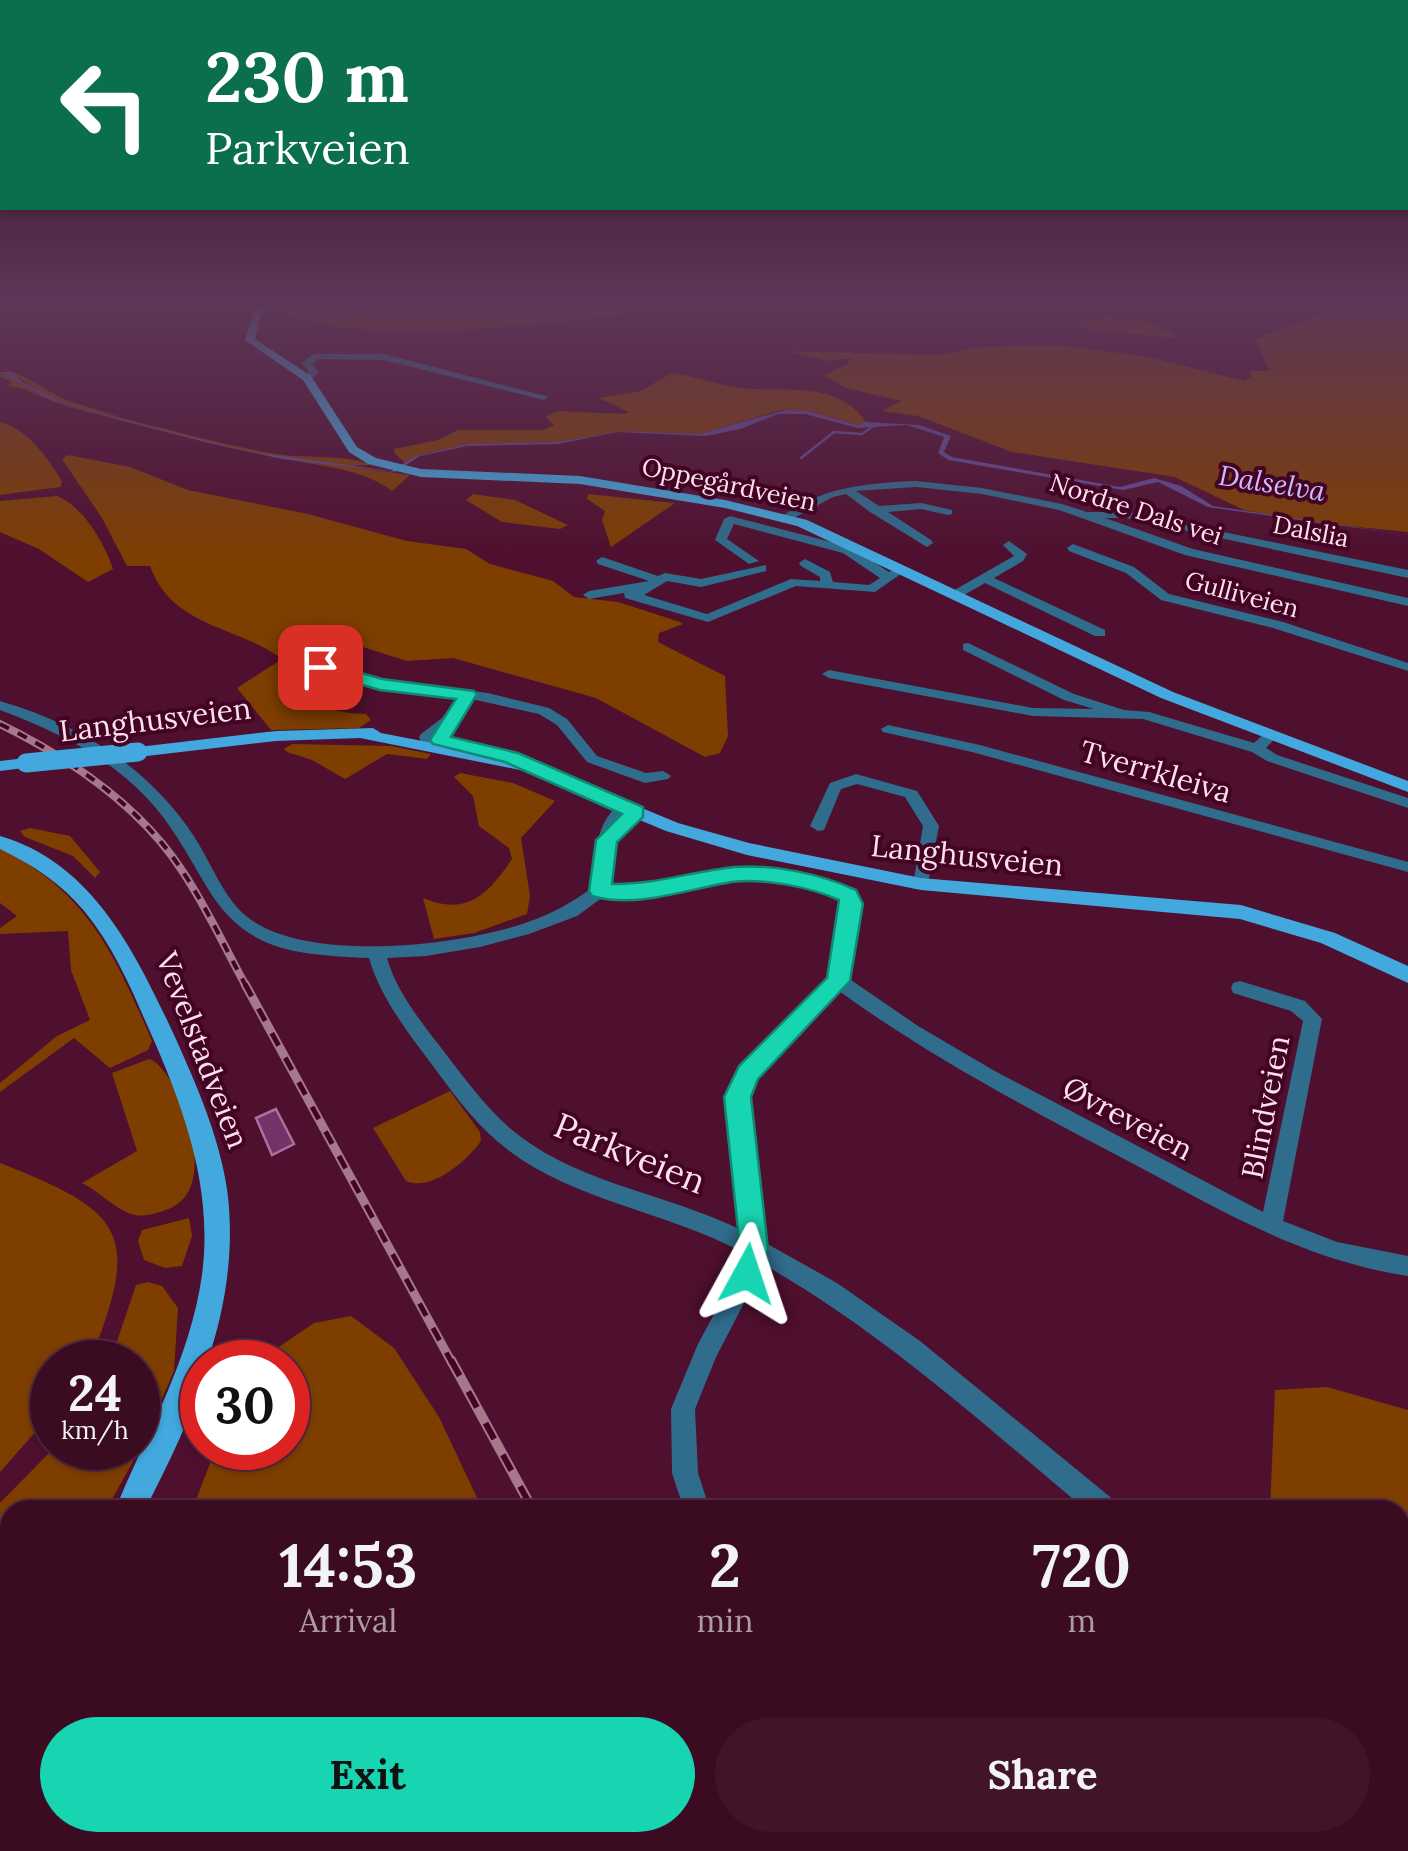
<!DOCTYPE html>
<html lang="en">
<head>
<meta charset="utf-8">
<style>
	:root { --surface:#3b0b22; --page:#42142a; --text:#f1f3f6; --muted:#ac9ba5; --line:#542b40; --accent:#18d5b2 }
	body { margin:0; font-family:Lora,serif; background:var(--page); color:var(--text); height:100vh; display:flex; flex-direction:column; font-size:38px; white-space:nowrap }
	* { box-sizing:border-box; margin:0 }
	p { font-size:32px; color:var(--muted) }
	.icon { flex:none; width:55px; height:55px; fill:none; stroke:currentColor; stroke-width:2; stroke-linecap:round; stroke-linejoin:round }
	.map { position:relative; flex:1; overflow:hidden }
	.details { position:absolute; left:0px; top:1500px; width:1410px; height:352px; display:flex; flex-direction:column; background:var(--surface); border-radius:30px 30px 0 0; box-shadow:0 2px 8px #0004,0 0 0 2px var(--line) }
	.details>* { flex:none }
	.hud { position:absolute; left:0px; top:0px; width:1410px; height:210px; box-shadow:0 2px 8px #0004,0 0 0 2px var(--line); background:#0b6e4f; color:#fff; overflow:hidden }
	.speed { position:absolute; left:30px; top:1340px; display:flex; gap:20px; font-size:50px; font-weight:700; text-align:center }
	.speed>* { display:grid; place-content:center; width:130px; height:130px; border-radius:50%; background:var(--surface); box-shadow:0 2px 8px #0004,0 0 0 2px var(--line); line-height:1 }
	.speed small { font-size:25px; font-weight:400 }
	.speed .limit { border:15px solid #d22; background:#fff; color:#111 }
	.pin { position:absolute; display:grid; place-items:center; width:85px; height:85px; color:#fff; margin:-42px; border-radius:20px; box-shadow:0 5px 15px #0006 }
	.me { position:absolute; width:110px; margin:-55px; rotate:5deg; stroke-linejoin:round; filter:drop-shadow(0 0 8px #0008) }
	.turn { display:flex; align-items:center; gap:35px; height:210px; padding:0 40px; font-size:45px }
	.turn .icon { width:130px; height:130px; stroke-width:2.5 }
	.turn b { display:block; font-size:70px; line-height:85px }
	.eta { display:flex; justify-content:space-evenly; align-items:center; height:170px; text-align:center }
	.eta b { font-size:60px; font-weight:800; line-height:70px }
	.primary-button { display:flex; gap:20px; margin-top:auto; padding:20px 40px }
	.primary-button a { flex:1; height:115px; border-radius:60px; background:var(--accent); color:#111; font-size:40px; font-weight:800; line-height:115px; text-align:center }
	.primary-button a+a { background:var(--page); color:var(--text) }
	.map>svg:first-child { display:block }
	.green { fill:#7e3e00 }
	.water { fill:#614c96 }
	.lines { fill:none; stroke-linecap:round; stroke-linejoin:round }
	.stream { stroke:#614c96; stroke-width:2.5 }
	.building { fill:#743268; stroke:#ac709f; stroke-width:2.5 }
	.minor { fill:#306c8c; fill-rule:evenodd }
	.major { fill:#42a8dd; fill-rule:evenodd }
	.rail-far2-casing { stroke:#a5788c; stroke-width:8 }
	.rail-far1-casing { stroke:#a5788c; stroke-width:9 }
	.rail-casing { stroke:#a5788c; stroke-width:10 }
	.rail-far2 { stroke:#430325; stroke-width:4; stroke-dasharray:10; stroke-linecap:butt }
	.rail-far1 { stroke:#430325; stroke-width:5; stroke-dasharray:14; stroke-linecap:butt }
	.rail { stroke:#430325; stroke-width:6; stroke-dasharray:18; stroke-linecap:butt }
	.major-bridge { stroke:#42a8dd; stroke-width:19 }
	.route { fill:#18d5b2; stroke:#108a74; stroke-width:2.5 }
	.labels { text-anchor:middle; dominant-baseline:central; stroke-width:8; stroke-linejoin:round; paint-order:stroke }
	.far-street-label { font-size:25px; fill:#fae1e9; stroke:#430325 }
	.far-water-label { font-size:28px; font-style:italic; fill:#cbbcfc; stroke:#430325 }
	.street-label { font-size:30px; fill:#fae1e9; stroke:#430325 }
	.near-street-label { font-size:35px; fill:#fae1e9; stroke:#430325 }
</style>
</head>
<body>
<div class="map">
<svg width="1408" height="1851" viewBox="0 0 1408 1851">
	<rect width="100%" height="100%" fill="#4f0f2e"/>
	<g class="green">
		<path d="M303 302 359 307 390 302H719C616 315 360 356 273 308Z"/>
		<path d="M1307 302H1408V532L1317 523 1244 510 1175 477 1012 452 918 416 882 411 901 401 846 388 824 375 848 364 850 358 827 361 788 351 937 355 982 347 1058 345 1148 357 1244 381 1251 377 1250 371H1270L1255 339 1325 313Z"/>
		<path d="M1106 317 1151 322 1181 339 1084 329 1073 323Z"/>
		<path d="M0 369C26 372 49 395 75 403 140 423 209 442 276 454 308 459 345 454 371 465L344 466 258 454 410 475 392 491C372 475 339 468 313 464 231 450 153 429 73 408 50 402 31 389 8 386L11 381 0 377V372L59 403 164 430C131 417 96 413 62 402 39 395 21 375 0 369Z"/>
		<path d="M671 373C693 375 713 384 734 387 782 395 834 377 866 422L858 425 808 411 781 410 699 434 621 431 557 442 468 444 419 455 407 464 394 453V449L438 440 458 430H543L554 425 546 417 558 411 624 414 629 412 598 398 641 391Z"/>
		<path d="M0 422C28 429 48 458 62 482L60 487 0 495Z"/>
		<path d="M68 455 130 467 188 490 308 514 407 541 466 549 490 564 553 581 574 597 618 602 680 622 683 624 659 633 658 642 725 676 728 736 720 753 705 757 596 698 453 658 407 661 347 642 293 668C299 703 336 714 366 714L371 720 359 728 271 730 237 688 282 659C239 626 172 628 150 566H127L102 518 62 459Z"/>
		<path d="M473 494 515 500 568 525 560 529 502 522 466 500Z"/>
		<path d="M588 494 675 503 611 547 602 520 605 511 587 499Z"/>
		<path d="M57 496C83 506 105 544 113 569L88 582 39 549 0 532V501Z"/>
		<path d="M292 744 391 746 431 754 427 759 387 754 345 779 312 760 287 752 284 749Z"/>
		<path d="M460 773 513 783 555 801 521 838 530 896 527 914 474 933 434 939 423 898C466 916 487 896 512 859L509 848 479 826 473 796 454 777Z"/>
		<path d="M30 828 70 836 100 872 95 878 73 856 25 837 20 831Z"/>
		<path d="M0 849C87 890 116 957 152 1041L148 1050 110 1068 74 1038 0 1092V1083L57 1036 90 1020 71 970 68 931 0 934V928L17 916 0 903Z"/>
		<path d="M149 1059C175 1065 228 1190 166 1210 157 1213 145 1217 135 1215 118 1212 99 1191 82 1183L137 1151 112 1073Z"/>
		<path d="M450 1091 480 1132 481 1141C467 1161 431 1192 406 1181L373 1128Z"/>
		<path d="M0 1163C128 1213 140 1234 90 1362H52V1413L0 1472Z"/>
		<path d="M189 1218 192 1236 182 1266 165 1268 144 1260 138 1241 142 1230Z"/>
		<path d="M148 1282 162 1286 178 1308 174 1371 141 1447 106 1510H10V1683L0 1701V1503L54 1448H138V1362H110L136 1285Z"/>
		<path d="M351 1316 394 1348 439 1417 479 1502 474 1510H192L216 1448H288V1362H261L264 1357 314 1323Z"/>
		<path d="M1327 1387 1408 1410V1628L1400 1627V1510H1270L1275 1390Z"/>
		<path d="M252 1842H671L678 1851H245Z"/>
	</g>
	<g class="water">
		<path d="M0 372H13L21 381 61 402 203 440 253 452 391 471 416 456 468 444 557 442 621 431 699 434 785 410 807 411 858 425 865 422 919 425 951 436 944 452 952 457 1120 487 1154 478 1181 486 1213 506 1408 535 1208 507 1158 482 1123 490 948 460 938 453 944 437 907 425 858 428 805 414H778L740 429 706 436 618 432 557 444 467 446 420 456 395 472 282 459 209 443 53 401Z"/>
		<path d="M107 1843V1842L252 1843 245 1851H103Z"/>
	</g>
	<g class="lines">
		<path class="stream" d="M801 458 834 432 862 434 876 424"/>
	</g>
	<path class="building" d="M276 1109 294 1144 272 1155 256 1118Z"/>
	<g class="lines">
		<g class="minor">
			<path d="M313 354H384L549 397 544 400 384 360 318 359 312 364 319 373 310 380H304L302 378 309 372 302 363Z"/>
			<path d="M916 481 982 488 1062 504 1087 512H1126L1408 570V578L1126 518H1105L1193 549 1408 598V606L1185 555 1059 510 982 494 916 487 856 491 879 506 921 503 952 510V514L948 515 921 509 888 512 931 540 933 543 927 547 870 512 846 494 833 497 790 520 780 518C820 487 867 483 916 481Z"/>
			<path d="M730 516 851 547 889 572 902 565 908 569 875 592 796 586 708 622 625 598 624 593 589 599 583 595 589 591 649 581 598 564 596 561 602 557 658 576 665 573 701 579 766 565V571L701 587 667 581 644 595 707 614 791 579 820 581V577L801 566 799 563 805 559 830 572 833 582 869 585 880 578 843 553 734 524 727 539 759 561 749 564 715 540 724 519Z"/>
			<path d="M1009 541 1027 554 1023 561 994 578 1105 630V636H1095L985 583 959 598H951V592L1014 556 1003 545Z"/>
			<path d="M1073 544 1134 567 1169 594 1283 622 1408 663V671L1273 628 1161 600 1126 573 1069 551 1067 548Z"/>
			<path d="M968 643 1074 694 1124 710 1149 712 1254 743 1265 733H1275L1277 736 1266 748 1277 755 1408 798V808L1267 761 1252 752 1143 719 1033 716 829 678 822 674 829 670 1033 708 1094 709 1064 700 963 650V644Z"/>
			<path d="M320 663 381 680 488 693 549 708 567 719 597 756 646 773 663 771 671 776 668 779 645 783 587 762 557 725 539 714 471 699 452 724 434 738 433 747H423L419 737 421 734 442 718 458 698 380 688 315 670 313 667Z"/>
			<path d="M0 701C78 723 151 769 195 838 212 864 224 900 250 919 310 963 458 946 525 923 550 915 571 903 592 888 596 858 594 818 624 802L632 807 616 829 609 886C643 887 675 876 708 871 751 865 834 865 860 904L848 978 918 1026 993 1070 1263 1212 1303 1021 1291 1011 1233 993 1231 988 1233 983 1240 981 1305 1001 1322 1019 1283 1221 1337 1242 1408 1256V1276C1302 1260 1221 1210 1128 1161 1029 1109 930 1057 839 991L756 1078 747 1097 764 1242 837 1283 920 1341 1115 1501 1119 1510H1086C981 1422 881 1331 761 1263L755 1282 716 1357 695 1409 698 1473 710 1510H684L672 1473 671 1409 698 1344 736 1273 742 1252C664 1210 565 1200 497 1141 470 1118 448 1086 427 1058 405 1029 379 994 369 958 295 954 245 953 205 884 186 852 170 821 144 795 104 754 53 730 0 710ZM735 880C767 880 821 876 842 904L829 979 741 1068 727 1097 741 1230C667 1193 576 1184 511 1129 485 1107 463 1076 442 1049 421 1022 396 991 387 958L426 956 480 947 529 934 577 916 603 897 631 896Z"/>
			<path d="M888 725 980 745 1408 862V872L972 752 883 732 881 729Z"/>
			<path d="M856 774 917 791 939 826 927 888 921 890 913 884 923 826 905 797 857 784 841 789 824 830 818 831 810 826 830 783Z"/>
			<path d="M1400 1628 1408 1629V1657L1400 1656Z"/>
			<path d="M906 1842H941L945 1851H909Z"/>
		</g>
		<g class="major">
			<path d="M277 302H290L261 314 255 339 311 376 357 447 376 458 421 469 580 476 725 500 807 520 1173 692 1408 781V792L1161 698 797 526 725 508 580 484 421 477 368 464 349 452 303 380 245 340 254 310Z"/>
			<path d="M373 728 381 733 531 762 678 823 749 843 921 878 1241 905 1335 933 1408 966V983L1321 943 1240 919 921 890 747 855 666 831 520 770 360 738 276 741 138 757 129 752 138 747 276 731Z"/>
			<path d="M26 758 32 759 35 763 32 767 0 771V761Z"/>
			<path d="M0 836C94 863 137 956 175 1037 197 1086 219 1136 227 1189 235 1247 226 1308 207 1362H202C202 1402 163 1473 145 1510H115C147 1432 190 1360 202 1275 214 1184 181 1100 144 1018 128 981 111 944 85 912 62 884 33 865 0 849Z"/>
			<path d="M10 1723V1773L0 1777V1727Z"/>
		</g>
		<defs>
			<path id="rail-far2" d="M0 724C69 758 140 805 183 872 207 908 225 948 246 986"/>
			<path id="rail-far1" d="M245 984 452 1363"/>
			<g id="rail">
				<path d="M451 1360 533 1510"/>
				<path d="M697 1842 702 1851"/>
				<path d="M718 1842 722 1851"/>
			</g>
		</defs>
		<use href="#rail-far2" class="rail-far2-casing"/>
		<use href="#rail-far1" class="rail-far1-casing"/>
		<use href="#rail" class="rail-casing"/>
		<use href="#rail-far2" class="rail-far2"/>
		<use href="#rail-far1" class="rail-far1"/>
		<use href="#rail" class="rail"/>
		<path class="major-bridge" d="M26 763 138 752"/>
	</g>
	<linearGradient id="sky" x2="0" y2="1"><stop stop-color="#2b0819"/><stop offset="0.54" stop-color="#5d3757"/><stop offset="1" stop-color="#5d3757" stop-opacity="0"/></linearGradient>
	<rect width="1408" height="561" fill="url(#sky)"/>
	<path class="route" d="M320 661 382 679 474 691 477 694 451 737 518 753 643 807V817L617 842 612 884C654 885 693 871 735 867 774 864 821 874 856 890L863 904 850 981 758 1079 751 1097 768 1249 758 1284 747 1288 737 1284 733 1274 740 1249 724 1097 739 1066 827 978 839 900C810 887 764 878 732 882 687 889 637 909 592 896L589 891 596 840 622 814 505 762 433 744 430 740 456 699 380 690 313 671V663Z"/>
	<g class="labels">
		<g class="far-street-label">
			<text transform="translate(729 484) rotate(12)">Oppegårdveien</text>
			<text transform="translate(1136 509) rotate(18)">Nordre Dals vei</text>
			<text transform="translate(1311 531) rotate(11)">Dalslia</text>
			<text transform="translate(1242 594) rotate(15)">Gulliveien</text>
		</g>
		<g class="far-water-label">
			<text transform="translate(1272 483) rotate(9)">Dalselva</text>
		</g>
		<g class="street-label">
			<text transform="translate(155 719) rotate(-7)">Langhusveien</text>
			<text transform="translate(1156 771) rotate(16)">Tverrkleiva</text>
			<text transform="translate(967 855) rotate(6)">Langhusveien</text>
			<text transform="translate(203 1050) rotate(69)">Vevelstadveien</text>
			<text transform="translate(1265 1107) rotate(-79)">Blindveien</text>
			<text transform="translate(1128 1118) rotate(28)">Øvreveien</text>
		</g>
		<g class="near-street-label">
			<text transform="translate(630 1153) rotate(22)">Parkveien</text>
		</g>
	</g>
</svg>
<div class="speed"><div>24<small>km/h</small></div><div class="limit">30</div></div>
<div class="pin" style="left:320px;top:667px;background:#d93025"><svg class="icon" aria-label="arrive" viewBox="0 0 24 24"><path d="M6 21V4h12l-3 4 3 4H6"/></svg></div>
<svg class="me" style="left:747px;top:1274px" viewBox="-20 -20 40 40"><path d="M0-17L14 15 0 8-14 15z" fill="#18d5b2" stroke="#fff" stroke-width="4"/></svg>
<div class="hud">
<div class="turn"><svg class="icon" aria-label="left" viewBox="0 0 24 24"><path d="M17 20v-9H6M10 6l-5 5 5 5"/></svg><div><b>230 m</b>Parkveien</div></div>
</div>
<section class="details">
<div class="eta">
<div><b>14:53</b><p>Arrival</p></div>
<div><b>2</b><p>min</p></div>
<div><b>720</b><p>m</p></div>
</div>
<div class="primary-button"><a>Exit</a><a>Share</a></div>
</section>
</div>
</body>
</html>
